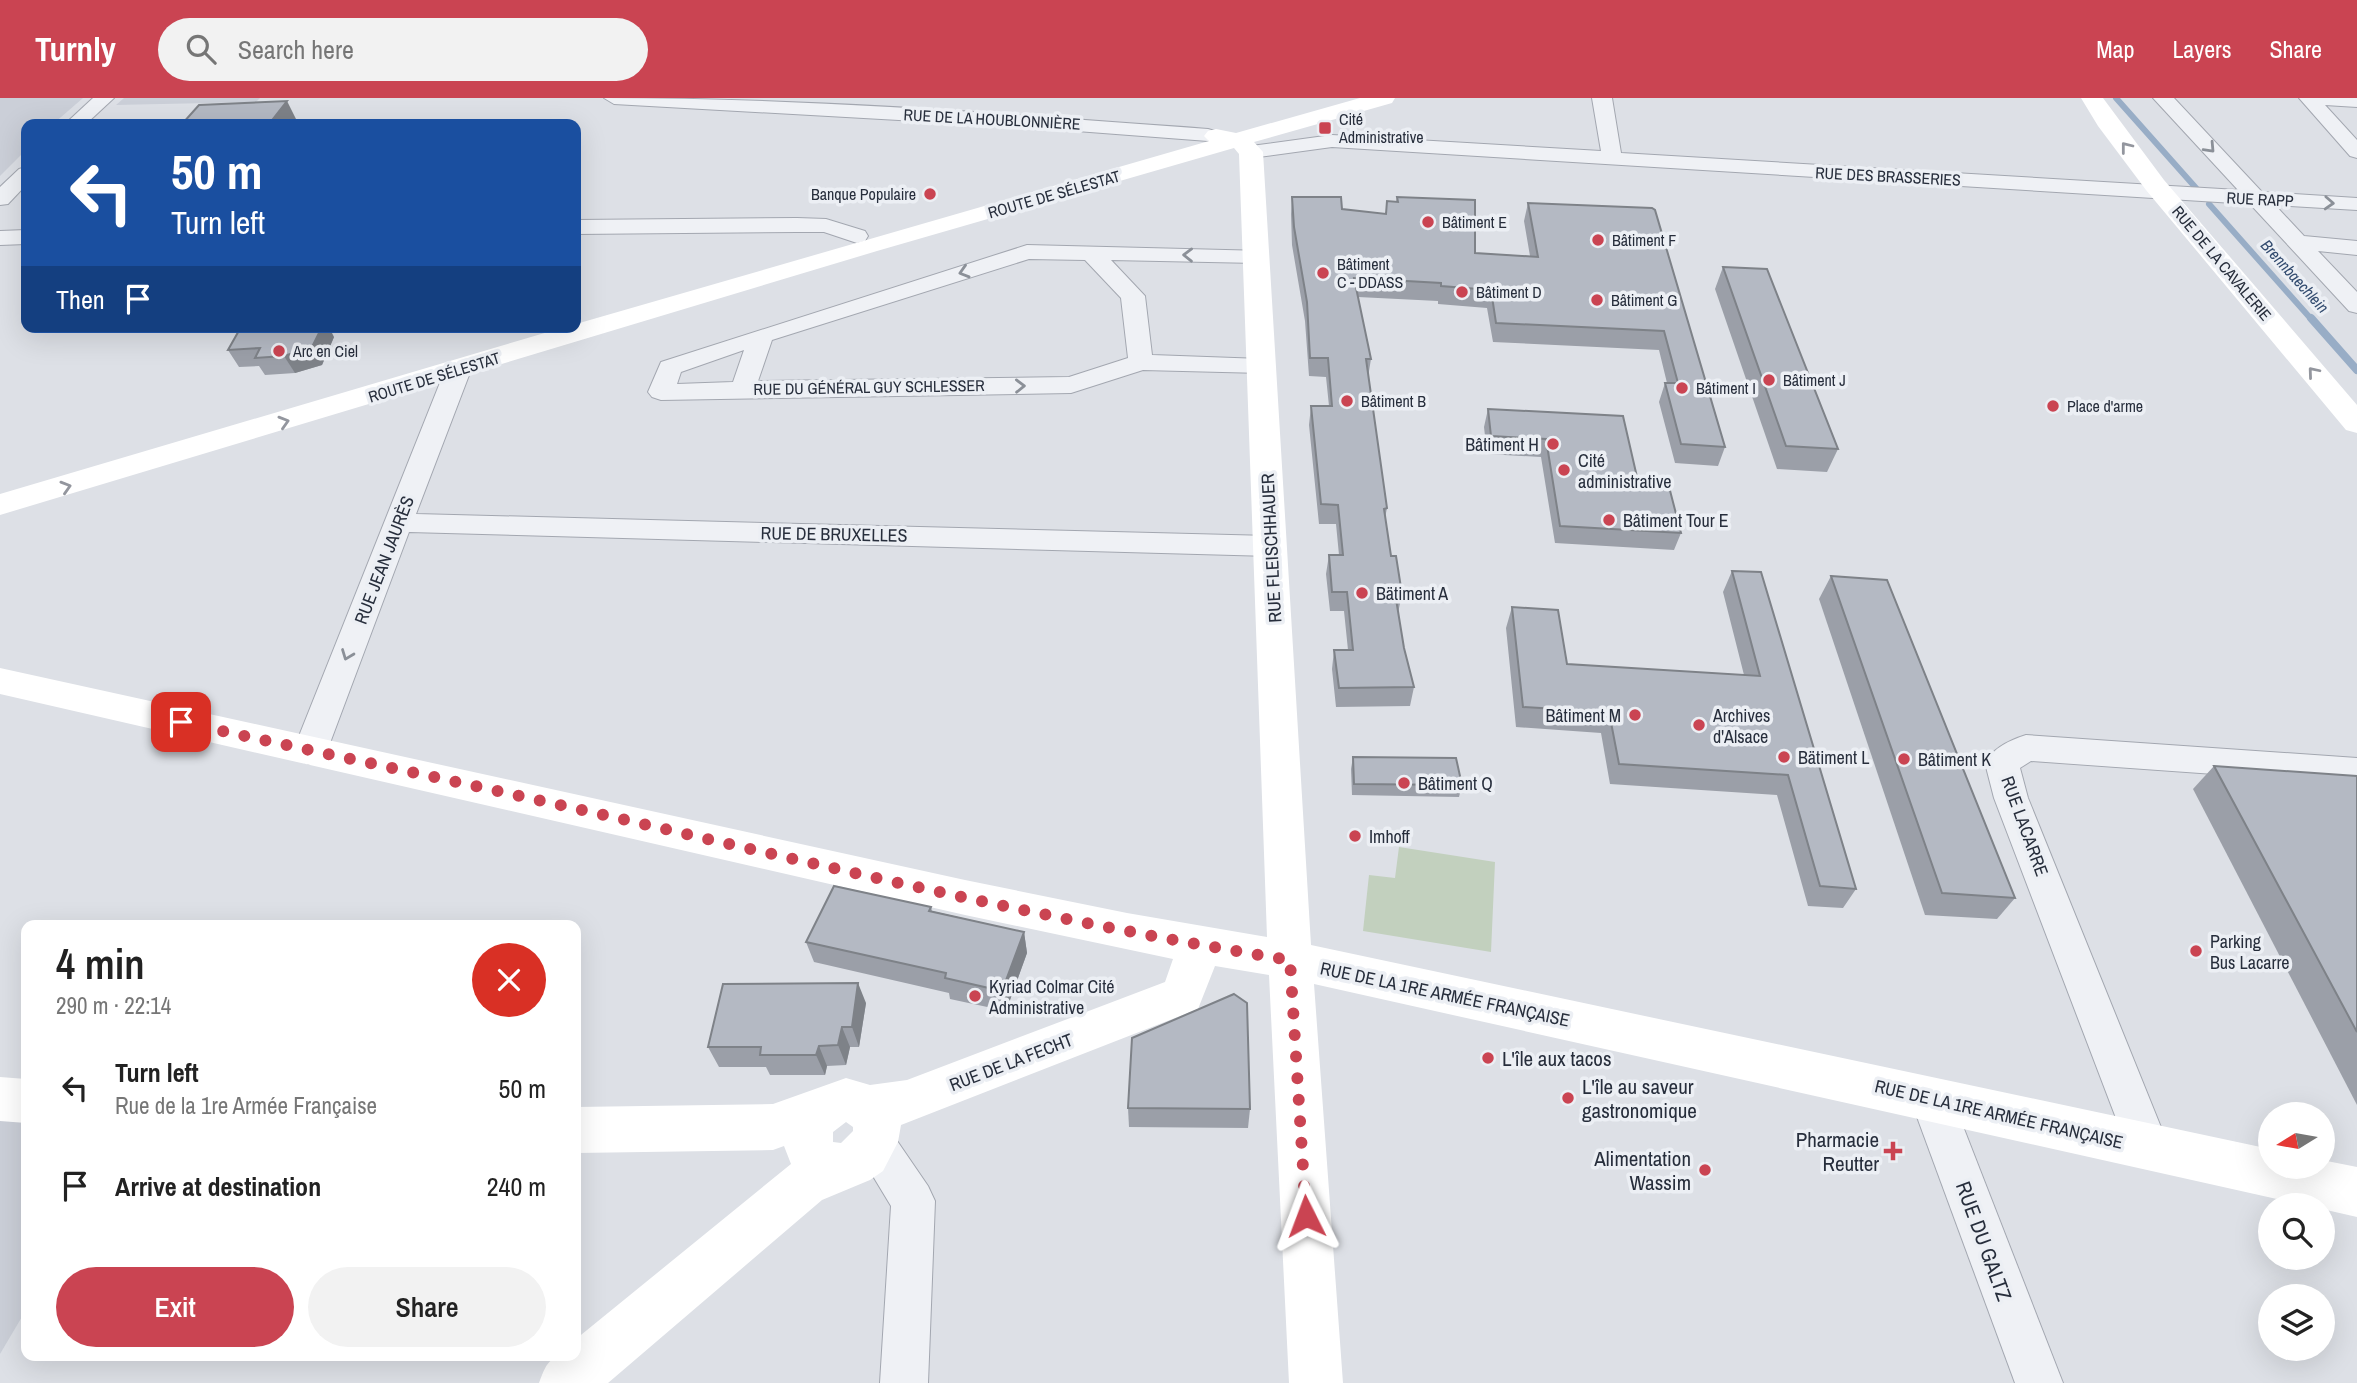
<!DOCTYPE html>
<html lang="en">
<head>
<meta charset="utf-8">
<style>
	:root { --surface:#fff; --page:#f2f2f2; --text:#222; --muted:#767676; --accent:#ca4452 }
	body { margin:0; font-family:"Archivo Narrow",sans-serif; background:var(--page); color:var(--text); height:100vh; display:flex; flex-direction:column; font-size:26px; white-space:nowrap }
	* { box-sizing:border-box; margin:0 }
	p { font-size:23px; color:var(--muted) }
	.icon { flex:none; width:38px; height:38px; fill:none; stroke:currentColor; stroke-width:2; stroke-linecap:round; stroke-linejoin:round }
	.map { position:relative; flex:1; overflow:hidden }
	.drawer { position:absolute; left:21px; top:822px; width:560px; height:441px; display:flex; flex-direction:column; background:var(--surface); border-radius:14px; box-shadow:0 7px 28px #0002 }
	.drawer>* { flex:none }
	.top-card { position:absolute; left:21px; top:21px; width:560px; height:214px; border-radius:14px; box-shadow:0 7px 28px #0002; background:#1a4fa0; color:#fff; overflow:hidden }
	.needle { width:46px; rotate:259deg }
	.buttons { position:absolute; left:2258px; top:1004px; display:grid; gap:14px }
	.buttons a { display:grid; place-items:center; width:77px; height:77px; border-radius:50%; background:var(--surface); box-shadow:0 7px 28px #0002; font-size:35px }
	.pin { position:absolute; display:grid; place-items:center; width:60px; height:60px; color:#fff; margin:-30px; border-radius:14px; box-shadow:0 4px 10px #0006 }
	.me { position:absolute; width:77px; margin:-38px; rotate:357deg; stroke-linejoin:round; filter:drop-shadow(0 0 5px #0008) }
	.turn { display:flex; align-items:center; gap:24px; height:147px; padding:0 35px; font-size:32px }
	.turn .icon { width:91px; height:91px; stroke-width:2.5 }
	.turn b { display:block; font-size:49px; line-height:60px }
	.then { display:flex; align-items:center; height:66px; padding:0 35px; background:#0003; gap:14px; font-size:26px }
	.round { display:grid; place-items:center; flex:none; width:74px; height:74px; border-radius:37px; background:var(--page) }
	.headline { display:flex; align-items:center; justify-content:space-between; height:119px; padding:0 35px }
	h1 { font-size:42px; font-weight:600; line-height:52px }
	.cta { display:flex; gap:14px; margin-top:auto; padding:14px 35px }
	.cta a { flex:1; height:80px; border-radius:42px; background:var(--accent); color:#fff; font-size:28px; font-weight:600; line-height:80px; text-align:center }
	.cta a+a { background:var(--page); color:var(--text) }
	ul { padding:0; list-style:none }
	li { display:flex; align-items:center; gap:21px; height:98px; padding:0 35px }
	li div { flex:1 }
	li b { display:block; font-size:26px }
	li em { font-style:normal }
	header { display:flex; align-items:center; gap:42px; box-sizing:border-box; height:98px; padding:0 35px; background:var(--accent); color:#fff }
	header strong { font-size:33px }
	nav { display:flex; gap:38px; margin-inline-start:auto; font-size:24px }
	.search { width:490px; height:63px; background:var(--page); display:flex; align-items:center; gap:18px; box-sizing:border-box; padding:0 24px; border-radius:38px; color:var(--muted); font-size:26px }
	.map>svg:first-child { display:block }
	.built { fill:#cbcfd8 }
	.green { fill:#c2d0be }
	.lines { fill:none; stroke-linecap:round; stroke-linejoin:round }
	.stream-far1 { stroke:#98adc6; stroke-width:6 }
	.stream { stroke:#98adc6; stroke-width:8 }
	.street-casing { stroke:#a3a7b0; stroke-width:2 }
	.street { fill:#eff1f5; fill-rule:evenodd }
	.secondary { fill:#fff; fill-rule:evenodd }
	.wall { fill:#9b9fa8 }
	.shaded-wall { fill:#7e8288 }
	.building { fill:#b4b9c3; stroke:#7e8288; stroke-width:2 }
	.oneway { stroke:#93969e }
	.oneway2 { stroke:#8b9098 }
	.route { stroke:#ca4452; stroke-width:12; stroke-dasharray:0 21.6 }
	.poi-dot { fill:#ca4452; stroke:#eceff4; stroke-width:2.5 }
	.labels { text-anchor:middle; dominant-baseline:central; stroke-width:7; stroke-linejoin:round; paint-order:stroke }
	.far-street-label { font-size:16px; fill:#272e3c; stroke:#eceff4 }
	.far-poi-label { font-size:16px; fill:#272e3c; stroke:#eceff4; text-anchor:start }
	.far-water-label { font-size:16px; font-style:italic; fill:#324b6f; stroke:#eceff4 }
	.poi-label { font-size:18px; fill:#272e3c; stroke:#eceff4; text-anchor:start }
	.street-label { font-size:18px; fill:#272e3c; stroke:#eceff4 }
	.near-poi-label { font-size:21px; fill:#272e3c; stroke:#eceff4; text-anchor:start }
	.near-street-label { font-size:21px; fill:#272e3c; stroke:#eceff4 }
</style>
</head>
<body>
<header>
<strong>Turnly</strong>
<div class="search"><svg class="icon" aria-label="search" viewBox="0 0 24 24"><circle cx="10" cy="10" r="6"/><path d="M15 15l6 6"/></svg>Search here</div>
<nav><a>Map</a><a>Layers</a><a>Share</a></nav>
</header>
<div class="map">
<svg width="2357" height="1285" viewBox="0 0 2357 1285">
	<rect width="100%" height="100%" fill="#dde0e6"/>
	<g class="built">
		<path d="M0 0H83L53 26H26V52L0 78Z"/>
		<path d="M124 0H260L256 4 116 7Z"/>
		<path d="M0 1009 26 1010V1212L0 1256Z"/>
	</g>
	<path class="green" d="M1399 749 1495 764 1491 854 1363 833 1369 777 1395 780Z"/>
	<g class="lines">
		<g class="stream-far1">
			<path d="M2116 0 2196 90"/>
			<path d="M2209 106 2312 222"/>
		</g>
		<path class="stream" d="M2311 220 2357 272"/>
		<defs>
			<g id="street">
				<path d="M93 0H114L86 26H65Z"/>
				<path d="M604 0C806 0 1007 16 1208 31L1215 33 1218 37 1215 41 1208 43 1024 29 614 6Z"/>
				<path d="M1592 0H1612L1621 55 2238 92 2153 0H2174L2262 94 2357 100V112L2275 107 2304 138 2357 143V157L2318 153 2357 194V215L2349 213 2250 106 1332 49 1251 60 1244 58 1241 54 1244 50 1251 48 1332 37 1601 53Z"/>
				<path d="M2299 0H2357V9L2325 7 2357 42V60L2350 58Z"/>
				<path d="M26 69V87L8 106 0 107V89L19 71Z"/>
				<path d="M797 120 826 121 865 133 868 138 865 143 857 145 824 134H797L576 136V122Z"/>
				<path d="M26 132V146L0 147V133Z"/>
				<path d="M1027 147 1265 153 1268 158 1265 163 1257 165 1111 162 1145 198 1152 257 1262 261 1271 263 1274 268 1271 273 1262 275 1143 272 1071 295 661 302 652 299 648 294 661 264ZM1029 161 1085 162 1121 200 1128 260 1069 279 758 283 772 242ZM744 252 733 284 677 286 681 274Z"/>
				<path d="M458 264 467 267 471 272 416 416 1270 438 1280 441 1284 448 1280 455 1270 458 409 434 327 653 322 662 310 666 298 662 293 653 445 272 449 267Z"/>
				<path d="M2026 637 2357 660V686L2031 663 2020 670 2028 700 2169 1049 2163 1063 2148 1069 2133 1063 2127 1049 1994 700 1985 665C1993 650 2010 642 2026 637Z"/>
				<path d="M1931 981 1946 986 1952 1000 2063 1285H2015L1910 1000 1916 986Z"/>
				<path d="M874 1025 889 1031 928 1088 935 1103 928 1285H880L891 1108 853 1045 859 1031Z"/>
			</g>
		</defs>
		<use href="#street" class="street-casing"/>
		<use href="#street" class="street"/>
		<g class="secondary">
			<path d="M1360 0H1395L1392 5 1254 44 1263 54 1311 847 2270 1051V1069H2322V1062L2357 1069V1119L2322 1111V1108H2308L1314 886 1343 1285H1289L1269 877 1215 868 1198 911 901 1027 898 1044 883 1073 870 1082 822 1102 608 1285H539C548 1261 550 1258 576 1258V1241L791 1066 784 1048 773 1052 576 1055V1009L773 1006 846 980 870 987 907 982 1165 884 1173 861 965 817 0 596V570L965 782 1127 815 1267 839 1239 56 1234 50 877 153 0 417V396L565 229H576V226L1209 43 1204 38 1208 33 1216 31 1236 35ZM846 1024 853 1029V1033L841 1045 833 1044V1034Z"/>
			<path d="M2081 0H2103L2164 82 2357 307V335L2346 332 2146 92 2098 28Z"/>
			<path d="M0 979 26 981V1025L0 1023Z"/>
		</g>
	</g>
	<g class="wall">
		<path d="M1292 99 1342 111 1386 116 1396 104 1397 99 1475 155 1530 158 1524 123 1528 105 1652 110 1725 349 1718 368 1675 365 1659 304 1665 285H1667L1659 252 1493 244 1487 210 1438 206V203L1358 199 1371 261 1368 279 1387 410 1385 420 1391 458 1402 496 1398 515 1404 550 1414 589 1410 608 1336 609 1332 571 1334 552H1348L1344 513H1330L1326 476 1329 457H1339L1336 426H1319L1309 327 1311 308H1329L1326 279 1309 278 1305 223 1292 147 1291 116Z"/>
		<path d="M1723 169 1838 351 1827 374 1777 371 1715 191Z"/>
		<path d="M334 239 322 267 295 275 265 277 259 268 239 269 228 252Z"/>
		<path d="M1488 311 1637 379 1681 435 1674 452 1555 445 1541 359 1487 356 1484 329Z"/>
		<path d="M1732 473 1856 791 1843 810 1808 808 1777 697 1610 686 1601 635 1516 629 1506 530 1512 509 1567 566 1744 577 1723 494Z"/>
		<path d="M1831 478 2015 800 1997 821 1925 817 1819 501Z"/>
		<path d="M1353 659 1462 687 1459 699 1352 697 1351 671Z"/>
		<path d="M2214 668 2357 678V1007L2193 691Z"/>
		<path d="M931 809 932 813 1024 834 1027 855 1006 913 950 901 949 895 814 864 806 844Z"/>
		<path d="M866 905 859 949H850L846 967 827 968 825 977H770L766 969H719L708 949Z"/>
		<path d="M1128 1010 1250 1011 1248 1030 1129 1029Z"/>
	</g>
	<g class="shaded-wall">
		<path d="M287 3 297 23 295 26H269Z"/>
		<path d="M322 229H329L334 239 322 267 295 275 284 258Z"/>
		<path d="M1024 834 1027 855 1006 913 1002 893Z"/>
		<path d="M858 885 866 905 859 949 852 929Z"/>
		<path d="M842 929 850 949 846 967 838 947Z"/>
		<path d="M819 948 827 968 825 977 816 957Z"/>
	</g>
	<g class="building">
		<path d="M287 3 269 26H182L199 7Z"/>
		<path d="M1292 99H1341L1342 111 1386 116 1387 103 1398 104 1397 99 1475 102V155L1538 159 1528 105 1652 110 1655 112 1725 349 1681 346 1665 285H1678L1664 233 1496 225 1491 192 1441 188V185L1354 180 1371 261H1366L1387 410 1384 411 1391 458H1396L1402 496 1395 495 1404 550 1414 589 1339 590 1334 552H1353L1347 494H1332L1329 457H1343L1338 407 1321 406 1311 308H1332L1328 260H1310L1307 204 1294 129Z"/>
		<path d="M1723 169 1767 171 1838 351 1786 348Z"/>
		<path d="M241 229H322L312 249 284 258 255 260 260 250 228 252Z"/>
		<path d="M1488 311 1623 318 1637 379 1667 381 1681 435 1560 428 1546 341 1491 338Z"/>
		<path d="M1732 473 1761 474 1856 791 1820 788 1788 677 1619 666 1609 614 1523 609 1512 509 1558 512 1567 566 1760 578Z"/>
		<path d="M1831 478 1887 482 2015 800 1942 795Z"/>
		<path d="M1353 659 1456 660 1462 687 1354 686Z"/>
		<path d="M2214 668 2357 678V934Z"/>
		<path d="M834 788 931 809 929 813 1024 834 1002 893 945 880 946 875 806 844Z"/>
		<path d="M858 885 852 929H842L838 947 819 948 816 957H760L761 949H708L723 886Z"/>
		<path d="M1234 896 1247 905 1250 1011 1128 1010 1132 940Z"/>
	</g>
	<defs><path id="oneway-chevron" d="M-2-3.5L2.5 0L-2 3.5" fill="none" stroke-width="1.6" stroke-linecap="round" stroke-linejoin="round" transform="scale(1.75)"/></defs>
	<g class="oneway">
		<use href="#oneway-chevron" transform="translate(2126 49) rotate(-128)"/>
		<use href="#oneway-chevron" transform="translate(2313 274) rotate(-130)"/>
		<use href="#oneway-chevron" transform="translate(284 324) rotate(-17)"/>
		<use href="#oneway-chevron" transform="translate(66 389) rotate(-17)"/>
	</g>
	<g class="oneway2">
		<use href="#oneway-chevron" transform="translate(2210 50) rotate(47)"/>
		<use href="#oneway-chevron" transform="translate(2329 105) rotate(3)"/>
		<use href="#oneway-chevron" transform="translate(1188 157) rotate(-179)"/>
		<use href="#oneway-chevron" transform="translate(964 174) rotate(163)"/>
		<use href="#oneway-chevron" transform="translate(1020 288) rotate(-1)"/>
		<use href="#oneway-chevron" transform="translate(347 557) rotate(111)"/>
	</g>
	<g class="lines">
		<path class="route" d="M181 624C335 658 489 690 643 726 858 776 1072 827 1290 862L1306 1118"/>
	</g>
	<g class="poi-dot">
		<rect x="1318" y="23" width="14" height="14" rx="3.5"/>
		<circle cx="930" cy="96" r="7"/>
		<circle cx="1428" cy="124" r="7"/>
		<circle cx="1598" cy="142" r="7"/>
		<circle cx="1323" cy="175" r="7"/>
		<circle cx="1462" cy="194" r="7"/>
		<circle cx="1597" cy="202" r="7"/>
		<circle cx="279" cy="253" r="7"/>
		<circle cx="1769" cy="282" r="7"/>
		<circle cx="1682" cy="290" r="7"/>
		<circle cx="1347" cy="303" r="7"/>
		<circle cx="2053" cy="308" r="7"/>
		<circle cx="1553" cy="346" r="7"/>
		<circle cx="1564" cy="372" r="7"/>
		<circle cx="1609" cy="422" r="7"/>
		<circle cx="1362" cy="495" r="7"/>
		<circle cx="1635" cy="617" r="7"/>
		<circle cx="1699" cy="627" r="7"/>
		<circle cx="1784" cy="659" r="7"/>
		<circle cx="1904" cy="661" r="7"/>
		<circle cx="1404" cy="685" r="7"/>
		<circle cx="1355" cy="738" r="7"/>
		<circle cx="2196" cy="853" r="7"/>
		<circle cx="975" cy="898" r="7"/>
		<circle cx="1488" cy="960" r="7"/>
		<circle cx="1568" cy="1000" r="7"/>
		<path d="M1889.5 1042.5h7v7h7v7h-7v7h-7v-7h-7v-7h7z"/>
		<circle cx="1705" cy="1072" r="7"/>
	</g>
	<g class="labels">
		<g class="far-street-label">
			<text transform="translate(992 21) rotate(3)">RUE DE LA HOUBLONNIÈRE</text>
			<text transform="translate(1888 78) rotate(3)">RUE DES BRASSERIES</text>
			<text transform="translate(1054 96) rotate(-16)">ROUTE DE SÉLESTAT</text>
			<text transform="translate(2260 101) rotate(3)">RUE RAPP</text>
			<text transform="translate(2222 165) rotate(50)">RUE DE LA CAVALERIE</text>
			<text transform="translate(434 279) rotate(-17)">ROUTE DE SÉLESTAT</text>
			<text transform="translate(869 289) rotate(-1)">RUE DU GÉNÉRAL GUY SCHLESSER</text>
		</g>
		<g class="far-poi-label">
			<text x="1339" y="21">Cité<tspan x="1339" dy="18">Administrative</tspan></text>
			<text x="916" y="96" text-anchor="end">Banque Populaire</text>
			<text x="1442" y="124">Bâtiment E</text>
			<text x="1612" y="142">Bâtiment F</text>
			<text x="1337" y="166">Bâtiment<tspan x="1337" dy="18">C - DDASS</tspan></text>
			<text x="1476" y="194">Bâtiment D</text>
			<text x="1611" y="202">Bâtiment G</text>
			<text x="293" y="253">Arc en Ciel</text>
			<text x="1783" y="282">Bâtiment J</text>
			<text x="1696" y="290">Bâtiment I</text>
			<text x="1361" y="303">Bâtiment B</text>
			<text x="2067" y="308">Place d'arme</text>
		</g>
		<g class="far-water-label">
			<text transform="translate(2295 178) rotate(48)">Brennbaechlein</text>
		</g>
		<g class="poi-label">
			<text x="1539" y="346" text-anchor="end">Bâtiment H</text>
			<text x="1578" y="362">Cité<tspan x="1578" dy="21">administrative</tspan></text>
			<text x="1623" y="422">Bâtiment Tour E</text>
			<text x="1376" y="495">Bätiment A</text>
			<text x="1621" y="617" text-anchor="end">Bâtiment M</text>
			<text x="1713" y="617">Archives<tspan x="1713" dy="21">d'Alsace</tspan></text>
			<text x="1798" y="659">Bätiment L</text>
			<text x="1918" y="661">Bâtiment K</text>
			<text x="1418" y="685">Bâtiment Q</text>
			<text x="1369" y="738">Imhoff</text>
			<text x="2210" y="843">Parking<tspan x="2210" dy="21">Bus Lacarre</tspan></text>
			<text x="989" y="888">Kyriad Colmar Cité<tspan x="989" dy="21">Administrative</tspan></text>
		</g>
		<g class="street-label">
			<text transform="translate(834 436) rotate(1)">RUE DE BRUXELLES</text>
			<text transform="translate(1271 450) rotate(-93)">RUE FLEISCHHAUER</text>
			<text transform="translate(384 462) rotate(-69)">RUE JEAN JAURÈS</text>
			<text transform="translate(2025 728) rotate(70)">RUE LACARRE</text>
			<text transform="translate(1445 896) rotate(12)">RUE DE LA 1RE ARMÉE FRANÇAISE</text>
			<text transform="translate(1011 964) rotate(-21)">RUE DE LA FECHT</text>
			<text transform="translate(1999 1016) rotate(13)">RUE DE LA 1RE ARMÉE FRANÇAISE</text>
		</g>
		<g class="near-poi-label">
			<text x="1502" y="960">L'île aux tacos</text>
			<text x="1582" y="988">L'île au saveur<tspan x="1582" dy="24">gastronomique</tspan></text>
			<text x="1879" y="1041" text-anchor="end">Pharmacie<tspan x="1879" dy="24">Reutter</tspan></text>
			<text x="1691" y="1060" text-anchor="end">Alimentation<tspan x="1691" dy="24">Wassim</tspan></text>
		</g>
		<g class="near-street-label">
			<text transform="translate(1984 1143) rotate(70)">RUE DU GALTZ</text>
		</g>
	</g>
</svg>
<div class="buttons">
<a><svg class="needle" viewBox="-14 -14 28 28"><path d="M0-13l5 13h-10z" fill="#e53935"/><path d="M0 13l5-13h-10z" fill="#767676"/></svg></a>
<a><svg class="icon" aria-label="search" viewBox="0 0 24 24"><circle cx="10" cy="10" r="6"/><path d="M15 15l6 6"/></svg></a>
<a><svg class="icon" aria-label="layers" viewBox="0 0 24 24"><path d="M12 4l9 5-9 5-9-5zM3 14l9 5 9-5"/></svg></a>
</div>
<div class="pin" style="left:181px;top:624px;background:#d93025"><svg class="icon" aria-label="arrive" viewBox="0 0 24 24"><path d="M6 21V4h12l-3 4 3 4H6"/></svg></div>
<svg class="me" style="left:1306px;top:1118px" viewBox="-20 -20 40 40"><path d="M0-17L14 15 0 8-14 15z" fill="#ca4452" stroke="#fff" stroke-width="4"/></svg>
<div class="top-card">
<div class="turn"><svg class="icon" aria-label="left" viewBox="0 0 24 24"><path d="M17 20v-9H6M10 6l-5 5 5 5"/></svg><div><b>50 m</b>Turn left</div></div>
<div class="then">Then<svg class="icon" aria-label="arrive" viewBox="0 0 24 24"><path d="M6 21V4h12l-3 4 3 4H6"/></svg></div>
</div>
<section class="drawer">
<div class="headline"><div><h1>4 min</h1><p>290 m · 22:14</p></div><a class="round" style="background:#d93025;color:#fff"><svg class="icon" aria-label="close" viewBox="0 0 24 24"><path d="M6 6l12 12M18 6L6 18"/></svg></a></div>
<ul>
<li><svg class="icon" aria-label="left" viewBox="0 0 24 24"><path d="M17 20v-9H6M10 6l-5 5 5 5"/></svg><div><b>Turn left</b><p>Rue de la 1re Armée Française</p></div><em>50 m</em></li>
<li><svg class="icon" aria-label="arrive" viewBox="0 0 24 24"><path d="M6 21V4h12l-3 4 3 4H6"/></svg><div><b>Arrive at destination</b></div><em>240 m</em></li>
</ul>
<div class="cta"><a>Exit</a><a>Share</a></div>
</section>
</div>
</body>
</html>
